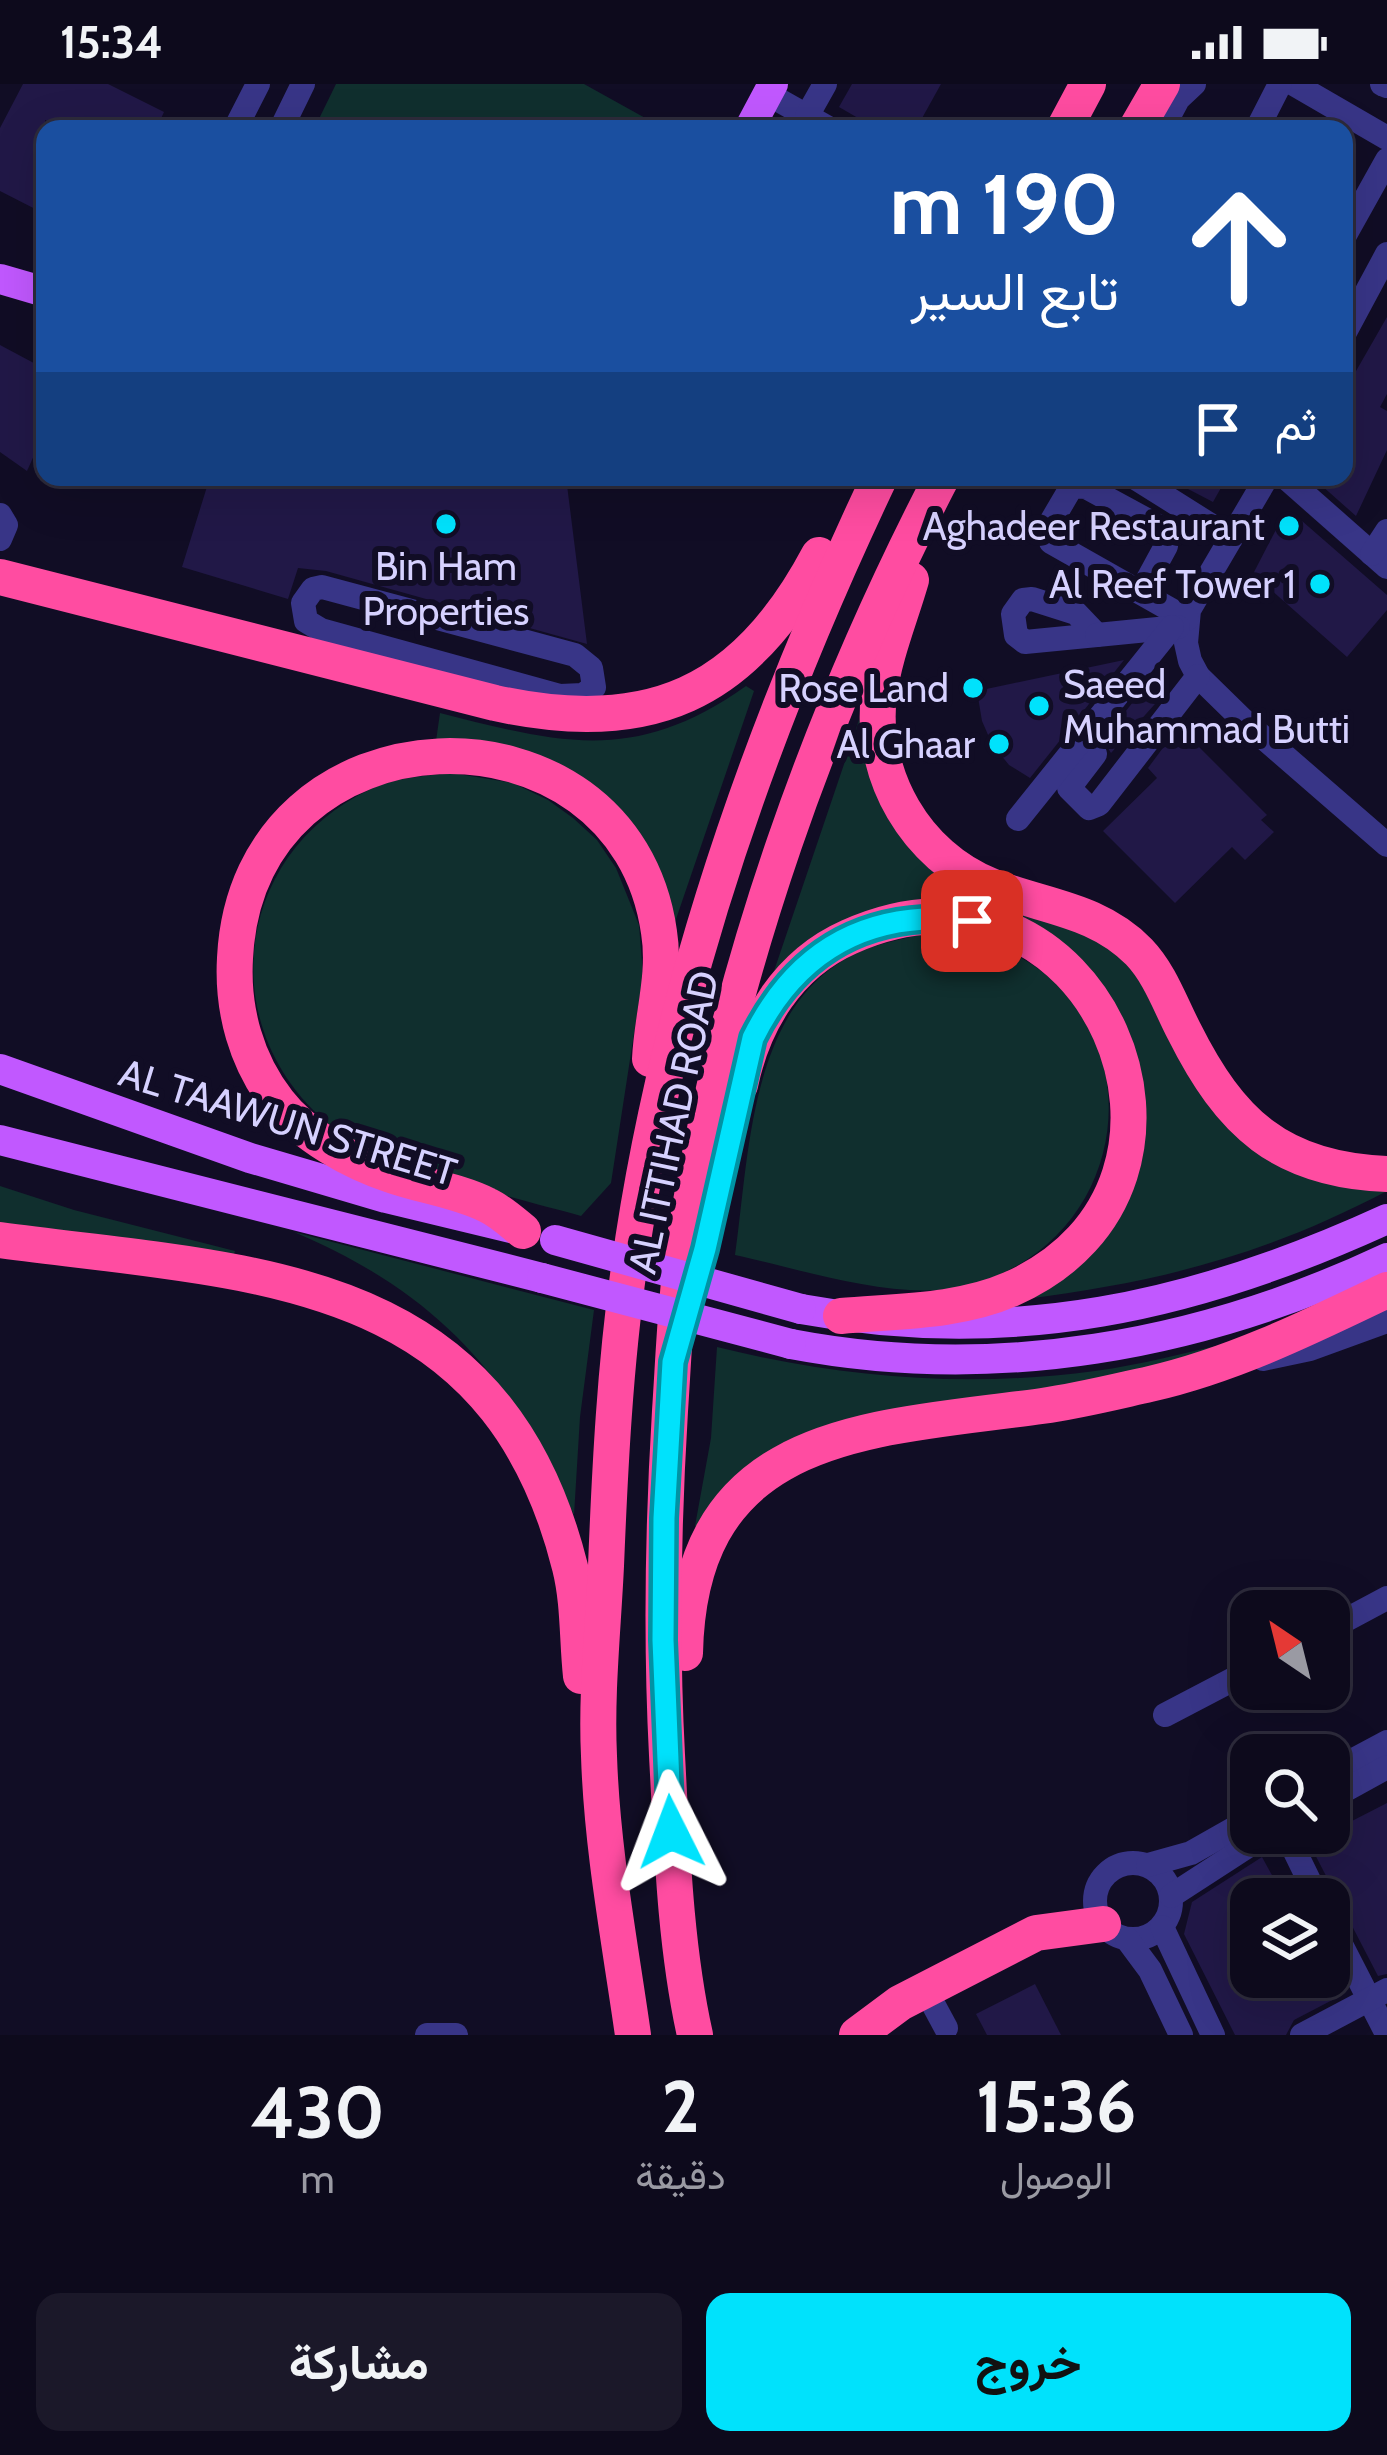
<!DOCTYPE html>
<html lang="ar">
<head>
<meta charset="utf-8">
<style>
	:root { --surface:#0d0a1c; --page:#1b1829; --text:#f1f3f6; --muted:#9a9aa3; --line:#2d2b3b; --accent:#00e2fc }
	body { margin:0; font-family:Cabin,Vazirmatn,sans-serif; background:var(--page); color:var(--text); direction:rtl; height:100vh; display:flex; flex-direction:column; font-size:45px; white-space:nowrap }
	* { box-sizing:border-box; margin:0 }
	p { font-size:39px; color:var(--muted) }
	.icon { flex:none; width:66px; height:66px; fill:none; stroke:currentColor; stroke-width:2; stroke-linecap:round; stroke-linejoin:round }
	.map { position:relative; height:1951px; overflow:hidden; direction:ltr }
	.drawer { display:flex; flex-direction:column; background:var(--surface); flex:1 }
	.drawer>* { flex:none }
	.guide { position:absolute; left:36px; top:36px; width:1317px; height:366px; border-radius:24px; box-shadow:0 12px 48px #0002,0 0 0 3px var(--line); direction:rtl; background:#1a4fa0; color:#fff; overflow:hidden }
	.needle { width:78px; rotate:325deg }
	.tools { position:absolute; left:1230px; top:1506px; display:grid; gap:24px }
	.tools a { display:grid; place-items:center; width:120px; height:120px; border-radius:24px; background:var(--surface); box-shadow:0 12px 48px #0002,0 0 0 3px var(--line); font-size:60px }
	.pin { position:absolute; display:grid; place-items:center; width:102px; height:102px; color:#fff; margin:-51px; border-radius:24px; box-shadow:0 6px 18px #0006 }
	.me { position:absolute; width:132px; margin:-66px; rotate:357deg; stroke-linejoin:round; filter:drop-shadow(0 0 9px #0008) }
	.turn { display:flex; align-items:center; gap:42px; height:252px; padding:0 36px; font-size:54px }
	.turn .icon { width:156px; height:156px; stroke-width:2.5 }
	.turn b { display:block; font-size:84px; line-height:102px }
	.then { display:flex; align-items:center; height:114px; padding:0 36px; background:#0003; gap:24px; font-size:45px }
	.eta { display:flex; justify-content:space-evenly; align-items:center; height:204px; text-align:center }
	.eta b { font-size:72px; font-weight:700; line-height:84px }
	.button { display:flex; gap:24px; margin-top:auto; padding:24px 36px }
	.button a { flex:1; height:138px; border-radius:24px; background:var(--accent); color:#111; font-size:48px; font-weight:700; line-height:138px; text-align:center }
	.button a+a { background:var(--page); color:var(--text) }
	.status { display:flex; justify-content:space-between; align-items:center; height:84px; padding:0 60px; background:var(--surface); direction:ltr }
	.status svg { height:33px; fill:currentColor }
	.map>svg:first-child { display:block }
	.green { fill:#102f2e }
	.building { fill:#211847 }
	.lines { fill:none; stroke-linecap:round; stroke-linejoin:round }
	.minor { stroke:#383587; stroke-width:24 }
	.major { stroke:#c158ff; stroke-width:30 }
	.highway { stroke:#ff4ca1; stroke-width:36 }
	.major-bridge { stroke:#c158ff; stroke-width:30 }
	.route-casing { stroke:#0093a4; stroke-width:30 }
	.route { stroke:#00e2fc; stroke-width:21 }
	.poi-dot { fill:#00e2fc; stroke:#110d25; stroke-width:4.5 }
	.labels { text-anchor:middle; dominant-baseline:central; stroke-width:12; stroke-linejoin:round; paint-order:stroke }
	.poi-label { font-size:39px; fill:#d6d1ff; stroke:#110d25; text-anchor:end }
	.street-label { font-size:39px; fill:#d6d1ff; stroke:#110d25 }
</style>
</head>
<body>
<div class="status"><b>15:34</b><svg viewBox="0 0 49 12"><path d="M0 12V9h3v3zM5 12V6h3v6zM10 12V3h3v9zM15 12V0h3v12zM26 1h20v11H26zM47 4h2v5h-2z"/></svg></div>
<div class="map">
<svg width="1387" height="1951" viewBox="0 0 1387 1951">
	<rect width="100%" height="100%" fill="#110d25"/>
	<g class="green">
		<path d="M336 0H584L665 45H314Z"/>
		<path d="M746 602 754 607 674 841 659 797 496 661 436 657 440 629C562 660 636 680 746 602Z"/>
		<path d="M861 630 879 712 1080 842 1126 876 1142 898 1200 1009 1387 1107C1265 1171 1160 1198 1025 1215L1076 1179 1137 1068 1061 861 1022 837 922 818 875 825 830 846 773 890Z"/>
		<path d="M452 689 513 699 548 716 573 734 597 756 616 784 639 841 643 891 611 1099 581 1132C513 1113 377 1082 325 1037 213 940 235 768 371 705 396 693 425 692 452 689Z"/>
		<path d="M918 851C939 852 961 851 982 857 1163 913 1145 1162 961 1203 895 1217 800 1185 735 1171 750 1067 749 913 864 866 881 859 900 856 918 851Z"/>
		<path d="M0 1102 74 1126 235 1167 233 1173 0 1141Z"/>
		<path d="M294 1148 594 1226 580 1333 574 1431C509 1291 438 1209 294 1148Z"/>
		<path d="M1231 1259 1116 1294 893 1326 697 1444 695 1442 711 1354 717 1263C842 1294 967 1304 1095 1287 1141 1281 1186 1268 1231 1259Z"/>
	</g>
	<g class="building">
		<path d="M23 0H108L164 28 156 45H64L45 36V130L0 107V44Z"/>
		<path d="M852 0H941L916 45H877L839 23Z"/>
		<path d="M1387 233V310L1380 323 1387 327V366L1356 432 1312 393H1344V308Z"/>
		<path d="M0 261 45 285V347L27 387 0 368Z"/>
		<path d="M210 393H566L587 560 326 487 298 484 288 515 182 483Z"/>
		<path d="M1165 393H1227L1213 418Z"/>
		<path d="M1294 430 1387 511V526L1347 573 1253 490 1281 436Z"/>
		<path d="M1124 576 1030 694 1009 681 992 660 982 637 977 607Z"/>
		<path d="M1148 599 1163 611 1111 669 1103 656Z"/>
		<path d="M1185 649 1267 731 1261 736 1274 748 1245 776 1232 763 1175 819 1103 747 1157 694 1148 684 1171 653 1176 658Z"/>
		<path d="M1387 1719V1890L1378 1892 1309 1759Z"/>
		<path d="M1262 1773 1285 1815H1251V1893H1329L1340 1912 1294 1936 1286 1951H1235L1184 1850 1192 1818Z"/>
		<path d="M1035 1900 1061 1951H987L976 1930Z"/>
	</g>
	<g class="lines">
		<g class="minor">
			<path d="M1294 0 1387 54"/>
			<path d="M1382 0 1387 2"/>
			<path d="M768 10 830 45"/>
			<path d="M807 32 825 0"/>
			<path d="M235 45 258 0"/>
			<path d="M281 45 303 0"/>
			<path d="M1162 45 1178 15 1194 0"/>
			<path d="M1257 45 1280 0"/>
			<path d="M1344 153 1387 76"/>
			<path d="M1344 250 1387 170"/>
			<path d="M1134 393 1231 454"/>
			<path d="M1267 393 1189 526 1186 559 1190 577 1198 592 1242 635 1387 761"/>
			<path d="M1285 393 1387 483"/>
			<path d="M0 431 6 441 0 455"/>
			<path d="M1372 470 1387 447"/>
			<path d="M322 503 575 571 591 584 594 603 583 611 560 612 321 546 306 537 303 519 313 505Z"/>
			<path d="M1141 508 1166 462 1167 447 1086 403 1072 402 1048 443 1051 458 1187 535"/>
			<path d="M1032 515 1076 529 1097 551 1025 558 1016 551 1013 530 1023 516Z"/>
			<path d="M1097 551 1178 543"/>
			<path d="M1095 670 1069 704 1089 724 1099 720 1198 592"/>
			<path d="M1018 735 1172 543"/>
			<path d="M1263 1275 1310 1265 1387 1237"/>
			<path d="M1329 1545 1387 1514"/>
			<path d="M1165 1631 1251 1586"/>
			<path d="M1329 1689 1387 1658"/>
			<path d="M1329 1715 1387 1683"/>
			<path d="M1286 1749 1318 1815"/>
			<circle cx="1133" cy="1817" r="38"/>
			<path d="M1148 1781 1191 1769 1251 1735"/>
			<path d="M1171 1812 1268 1749"/>
			<path d="M1329 1837 1387 1950"/>
			<path d="M1162 1843 1213 1951"/>
			<path d="M1127 1855 1150 1886 1181 1951"/>
			<path d="M925 1905 946 1944"/>
			<path d="M427 1951H456"/>
			<path d="M1302 1951 1387 1906"/>
		</g>
		<g class="major">
			<path d="M749 45 773 0"/>
			<path d="M0 195 45 208"/>
			<path d="M0 985 250 1074 386 1114 515 1145"/>
			<path d="M0 1056 542 1194"/>
			<path d="M801 1225C1012 1264 1195 1223 1387 1135"/>
			<path d="M791 1260C996 1299 1200 1262 1387 1174"/>
		</g>
		<g class="highway">
			<path d="M1064 45 1088 0"/>
			<path d="M1136 45 1162 0"/>
			<path d="M0 493 495 619C648 653 745 611 819 471"/>
			<path d="M911 496C900 534 884 572 879 611 869 691 916 772 991 802 1043 823 1097 825 1139 868 1160 890 1170 920 1184 947 1230 1039 1280 1086 1387 1090"/>
			<path d="M740 1001C753 938 788 880 849 853 1092 743 1248 1100 1011 1205 959 1228 897 1227 841 1232"/>
			<path d="M523 1147C512 1138 500 1127 487 1121 457 1106 422 1102 391 1091 352 1078 304 1052 278 1018 246 977 232 926 235 874 248 615 624 604 659 848 666 891 652 932 650 975"/>
			<path d="M0 1156C250 1190 495 1184 570 1483 579 1519 577 1555 581 1592"/>
			<path d="M685 1569C690 1343 871 1346 1042 1322 1078 1317 1114 1308 1150 1300 1233 1281 1310 1243 1387 1206"/>
			<path d="M633 1951C620 1859 602 1766 599 1672 596 1610 603 1545 606 1482 610 1382 615 1283 629 1184 667 909 761 643 880 393"/>
			<path d="M695 1951C675 1861 672 1764 667 1671 661 1556 663 1442 670 1327 674 1267 676 1205 686 1146 729 884 820 628 942 393"/>
			<path d="M857 1951 900 1919 1036 1849 1103 1840"/>
		</g>
		<g class="major-bridge">
			<path d="M555 1156 801 1225"/>
			<path d="M542 1194 791 1260"/>
		</g>
	</g>
	<g class="lines">
		<defs>
			<path id="route" d="M671 1748 663 1556 664 1434 673 1278 705 1165 753 954C798 863 872 825 972 837"/>
		</defs>
		<use href="#route" class="route-casing"/>
		<use href="#route" class="route"/>
	</g>
	<g class="poi-dot">
		<circle cx="446" cy="440" r="12"/>
		<circle cx="1289" cy="442" r="12"/>
		<circle cx="1320" cy="500" r="12"/>
		<circle cx="973" cy="604" r="12"/>
		<circle cx="1039" cy="622" r="12"/>
		<circle cx="999" cy="660" r="12"/>
	</g>
	<g class="labels">
		<g class="poi-label">
			<text x="1265" y="442">Aghadeer Restaurant</text>
			<text x="446" y="482" text-anchor="middle">Bin Ham<tspan x="446" dy="45">Properties</tspan></text>
			<text x="1296" y="500">Al Reef Tower 1</text>
			<text x="1063" y="600" text-anchor="start">Saeed<tspan x="1063" dy="45">Muhammad Butti</tspan></text>
			<text x="949" y="604">Rose Land</text>
			<text x="975" y="660">Al Ghaar</text>
		</g>
		<g class="street-label">
			<text transform="translate(288 1038) rotate(17)">AL TAAWUN STREET</text>
			<text transform="translate(673 1038) rotate(-78)">AL ITTIHAD ROAD</text>
		</g>
	</g>
</svg>
<div class="tools">
<a><svg class="needle" viewBox="-14 -14 28 28"><path d="M0-13l5 13h-10z" fill="#e53935"/><path d="M0 13l5-13h-10z" fill="#9a9aa3"/></svg></a>
<a><svg class="icon" aria-label="search" viewBox="0 0 24 24"><circle cx="10" cy="10" r="6"/><path d="M15 15l6 6"/></svg></a>
<a><svg class="icon" aria-label="layers" viewBox="0 0 24 24"><path d="M12 4l9 5-9 5-9-5zM3 14l9 5 9-5"/></svg></a>
</div>
<div class="pin" style="left:972px;top:837px;background:#d93025"><svg class="icon" aria-label="arrive" viewBox="0 0 24 24"><path d="M6 21V4h12l-3 4 3 4H6"/></svg></div>
<svg class="me" style="left:671px;top:1748px" viewBox="-20 -20 40 40"><path d="M0-17L14 15 0 8-14 15z" fill="#00e2fc" stroke="#fff" stroke-width="4"/></svg>
<div class="guide">
<div class="turn"><svg class="icon" aria-label="ahead" viewBox="0 0 24 24"><path d="M12 20V5M6 11l6-6 6 6"/></svg><div><b>190 m</b>تابع السير</div></div>
<div class="then">ثم<svg class="icon" aria-label="arrive" viewBox="0 0 24 24"><path d="M6 21V4h12l-3 4 3 4H6"/></svg></div>
</div>
</div>
<section class="drawer">
<div class="eta">
<div><b>15:36</b><p>الوصول</p></div>
<div><b>2</b><p>دقيقة</p></div>
<div><b>430</b><p>m</p></div>
</div>
<div class="button"><a>خروج</a><a>مشاركة</a></div>
</section>
</body>
</html>
